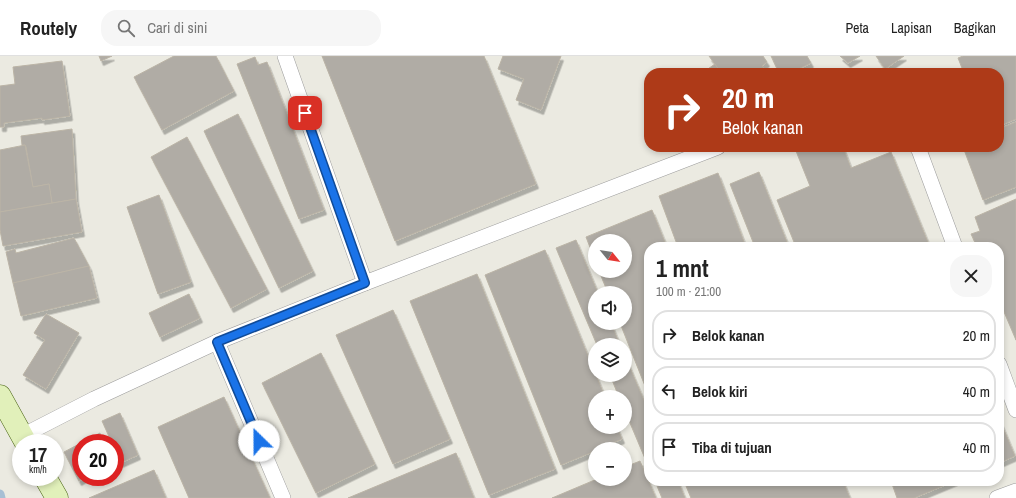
<!DOCTYPE html>
<html lang="id">
<head>
<meta charset="utf-8">
<style>
	:root { --surface:#fff; --page:#f6f6f6; --text:#222; --muted:#767676; --line:#e0e0e0 }
	body { margin:0; font-family:"Archivo Narrow",sans-serif; background:var(--page); color:var(--text); height:100vh; display:flex; flex-direction:column; font-size:15px; white-space:nowrap }
	* { box-sizing:border-box; margin:0 }
	p { font-size:13px; color:var(--muted) }
	.icon { flex:none; width:22px; height:22px; fill:none; stroke:currentColor; stroke-width:2; stroke-linecap:round; stroke-linejoin:round }
	.map { position:relative; flex:1; overflow:hidden }
	.drawer { position:absolute; left:644px; top:186px; width:360px; height:244px; display:flex; flex-direction:column; background:var(--surface); border-radius:16px; box-shadow:0 2px 6px #0003 }
	.drawer>* { flex:none }
	.banner { position:absolute; left:644px; top:12px; width:360px; height:84px; border-radius:16px; box-shadow:0 2px 6px #0003; background:#ae3a18; color:#fff; overflow:hidden }
	.needle { width:26px; rotate:120deg }
	.controls { position:absolute; left:588px; top:178px; display:grid; gap:8px }
	.controls a { display:grid; place-items:center; width:44px; height:44px; border-radius:50%; background:var(--surface); box-shadow:0 2px 6px #0003; font-size:20px }
	.speed { position:absolute; left:12px; top:378px; display:flex; gap:8px; font-size:20px; font-weight:700; text-align:center }
	.speed>* { display:grid; place-content:center; width:52px; height:52px; border-radius:50%; background:var(--surface); box-shadow:0 2px 6px #0003; line-height:1 }
	.speed small { font-size:10px; font-weight:400 }
	.speed .limit { border:6px solid #d22; background:#fff; color:#111 }
	.pin { position:absolute; display:grid; place-items:center; width:34px; height:34px; color:#fff; margin:-17px; border-radius:8px; box-shadow:0 2px 6px #0006 }
	.me { position:absolute; width:44px; margin:-22px; rotate:337deg; stroke-linejoin:round; filter:drop-shadow(0 0 3px #0008) }
	.turn { display:flex; align-items:center; gap:14px; height:84px; padding:0 12px; font-size:18px }
	.turn .icon { width:52px; height:52px; stroke-width:2.5 }
	.turn b { display:block; font-size:28px; line-height:34px }
	.round { display:grid; place-items:center; flex:none; width:42px; height:42px; border-radius:16px; background:var(--page) }
	.headline { display:flex; align-items:center; justify-content:space-between; height:68px; padding:0 12px }
	h1 { font-size:24px; font-weight:700; line-height:30px }
	ul { padding:0; list-style:none }
	li { display:flex; align-items:center; gap:12px; height:50px; margin:0 8px 6px; padding:0 4px; border:2px solid var(--line); border-radius:16px }
	li div { flex:1 }
	li b { display:block; font-size:15px }
	li em { font-style:normal }
	header { display:flex; align-items:center; gap:24px; box-sizing:border-box; height:56px; padding:0 20px; background:var(--surface); border-bottom:1px solid var(--line) }
	header strong { font-size:19px }
	nav { display:flex; gap:22px; margin-inline-start:auto; font-size:14px }
	.search { width:280px; height:36px; background:var(--page); display:flex; align-items:center; gap:10px; box-sizing:border-box; padding:0 14px; border-radius:16px; color:var(--muted); font-size:15px }
	.map>svg:first-child { display:block }
	.lines { fill:none; stroke-linecap:round; stroke-linejoin:round }
	.stream { stroke:#a7bfd4; stroke-width:9 }
	.building { fill:#b0aca5; stroke:#bbb4a6; filter:url(#shadow) }
	.lane-casing { stroke:#9c9c9c; stroke-width:16 }
	.secondary-casing { stroke:#476211; stroke-width:23 }
	.lane { stroke:#fff; stroke-width:15 }
	.secondary { stroke:#e1f0ba; stroke-width:22 }
	.route-casing { stroke:#114b97; stroke-width:10 }
	.route { stroke:#1a73e8; stroke-width:7 }
</style>
</head>
<body>
<header>
<strong>Routely</strong>
<div class="search"><svg class="icon" aria-label="search" viewBox="0 0 24 24"><circle cx="10" cy="10" r="6"/><path d="M15 15l6 6"/></svg>Cari di sini</div>
<nav><a>Peta</a><a>Lapisan</a><a>Bagikan</a></nav>
</header>
<div class="map">
<svg width="1016" height="442" viewBox="0 0 1016 442">
	<defs>
		<filter id="shadow"><feDropShadow dx="2.5" dy="4.5" stdDeviation="0" flood-color="#0004"/></filter>
	</defs>
	<rect width="100%" height="100%" fill="#ebeae1"/>
	<g class="lines">
		<path class="stream" d="M0 438 1 442"/>
	</g>
	<g class="building">
		<path d="M99 0H112L101 5Z"/>
		<path d="M174 0H216L234 35 162 74 134 21Z"/>
		<path d="M322 0H484L536 128 395 185Z"/>
		<path d="M503 0H561L541 54 516 44 524 23 498 13Z"/>
		<path d="M709 0H763L767 6 762 10 766 14 762 17H721Z"/>
		<path d="M771 0H807L811 7 790 17H779Z"/>
		<path d="M840 0H860L848 7Z"/>
		<path d="M876 0H904L885 13Z"/>
		<path d="M963 0H1016V63L999 70V17H964L958 2Z"/>
		<path d="M255 1 258 9 267 6 324 154 299 163 237 8Z"/>
		<path d="M62 5 70 60 42 64V62L4 67V71H0V30L15 28 13 11Z"/>
		<path d="M715 8 721 17H702Z"/>
		<path d="M238 58 313 215 279 232 204 75Z"/>
		<path d="M1016 66V131L983 144 963 91H999V73Z"/>
		<path d="M72 73 76 143 52 147 49 128 33 131 26 91 25 89H22L21 80Z"/>
		<path d="M187 81 267 233 231 252 151 101Z"/>
		<path d="M25 89 33 131 49 128 52 147 0 156V94Z"/>
		<path d="M804 91H843L851 112 891 96 930 191H796L777 144 810 130 796 95Z"/>
		<path d="M759 116 789 191H755L730 128Z"/>
		<path d="M718 117 746 191H678L659 140Z"/>
		<path d="M159 139 191 226 158 238 127 151Z"/>
		<path d="M76 143 82 176 3 190 0 174V156Z"/>
		<path d="M1016 143V284L999 244V191H977L971 178 980 175 975 161Z"/>
		<path d="M652 154 667 191H649V340L620 267H625V237H608L599 215H625V185H595V204L586 181Z"/>
		<path d="M74 182 89 210 13 227 6 196 15 193 16 197Z"/>
		<path d="M576 184 598 237H595V267H611L620 289H597L556 192Z"/>
		<path d="M545 194 595 317V319H596L605 341H595V371H617L622 383 599 393H595V395L561 409 485 219Z"/>
		<path d="M89 210 97 242 21 260 13 227Z"/>
		<path d="M477 218 555 413 489 439 410 245Z"/>
		<path d="M189 238 200 262 160 281 149 257Z"/>
		<path d="M393 254 450 383 393 408 336 279Z"/>
		<path d="M46 258 79 277 46 333 23 319 45 284 34 277Z"/>
		<path d="M321 297 375 408 316 437 262 327Z"/>
		<path d="M625 300 649 356V412L625 355V341H619L610 319H625Z"/>
		<path d="M224 341 270 442H189L158 371Z"/>
		<path d="M120 357 138 399 120 407 115 395V387H112L102 365Z"/>
		<path d="M999 362 1015 400 999 407Z"/>
		<path d="M100 377 102 387H81V421H86L79 425 64 396Z"/>
		<path d="M456 397 474 442H348Z"/>
		<path d="M640 405 656 442H552L597 423H625V411Z"/>
		<path d="M154 414 166 442H89Z"/>
		<path d="M655 425H678L685 442H662Z"/>
		<path d="M684 425H843L850 442H691Z"/>
		<path d="M891 425H955L914 442H897Z"/>
	</g>
	<g class="lines">
		<defs>
			<g id="lane">
				<path d="M285 0 365 227"/>
				<path d="M917 91 919 94 955 191"/>
				<path d="M217 286 283 442"/>
				<path d="M999 308 1016 354"/>
				<path d="M22 380 94 343 217 286 365 227 718 91"/>
				<path d="M997 442 1016 435"/>
			</g>
			<g id="secondary">
				<path d="M0 340 26 387"/>
				<path d="M45 421 57 442"/>
			</g>
		</defs>
		<use href="#lane" class="lane-casing"/>
		<use href="#secondary" class="secondary-casing"/>
		<use href="#lane" class="lane"/>
		<use href="#secondary" class="secondary"/>
	</g>
	<g class="lines">
		<defs>
			<path id="route" d="M259 385 217 286 365 227 305 57"/>
		</defs>
		<use href="#route" class="route-casing"/>
		<use href="#route" class="route"/>
	</g>
</svg>
<div class="controls">
<a><svg class="needle" viewBox="-14 -14 28 28"><path d="M0-13l5 13h-10z" fill="#e53935"/><path d="M0 13l5-13h-10z" fill="#767676"/></svg></a>
<a><svg class="icon" aria-label="sound" viewBox="0 0 24 24"><path d="M4 9h4l5-4v14l-5-4H4zM17 9q2 3 0 6"/></svg></a>
<a><svg class="icon" aria-label="layers" viewBox="0 0 24 24"><path d="M12 4l9 5-9 5-9-5zM3 14l9 5 9-5"/></svg></a>
<a>+</a>
<a>−</a>
</div>
<div class="speed"><div>17<small>km/h</small></div><div class="limit">20</div></div>
<div class="pin" style="left:305px;top:57px;background:#d93025"><svg class="icon" aria-label="arrive" viewBox="0 0 24 24"><path d="M6 21V4h12l-3 4 3 4H6"/></svg></div>
<svg class="me" style="left:259px;top:385px" viewBox="-20 -20 40 40"><circle r="19" fill="#fff"/><path d="M0-13L10 11 0 6-10 11z" fill="#1a73e8"/></svg>
<div class="banner">
<div class="turn"><svg class="icon" aria-label="right" viewBox="0 0 24 24"><path d="M7 20v-9h11M14 6l5 5-5 5"/></svg><div><b>20 m</b>Belok kanan</div></div>
</div>
<section class="drawer">
<div class="headline"><div><h1>1 mnt</h1><p>100 m · 21:00</p></div><a class="round"><svg class="icon" aria-label="close" viewBox="0 0 24 24"><path d="M6 6l12 12M18 6L6 18"/></svg></a></div>
<ul>
<li><svg class="icon" aria-label="right" viewBox="0 0 24 24"><path d="M7 20v-9h11M14 6l5 5-5 5"/></svg><div><b>Belok kanan</b></div><em>20 m</em></li>
<li><svg class="icon" aria-label="left" viewBox="0 0 24 24"><path d="M17 20v-9H6M10 6l-5 5 5 5"/></svg><div><b>Belok kiri</b></div><em>40 m</em></li>
<li><svg class="icon" aria-label="arrive" viewBox="0 0 24 24"><path d="M6 21V4h12l-3 4 3 4H6"/></svg><div><b>Tiba di tujuan</b></div><em>40 m</em></li>
</ul>
</section>
</div>
</body>
</html>
